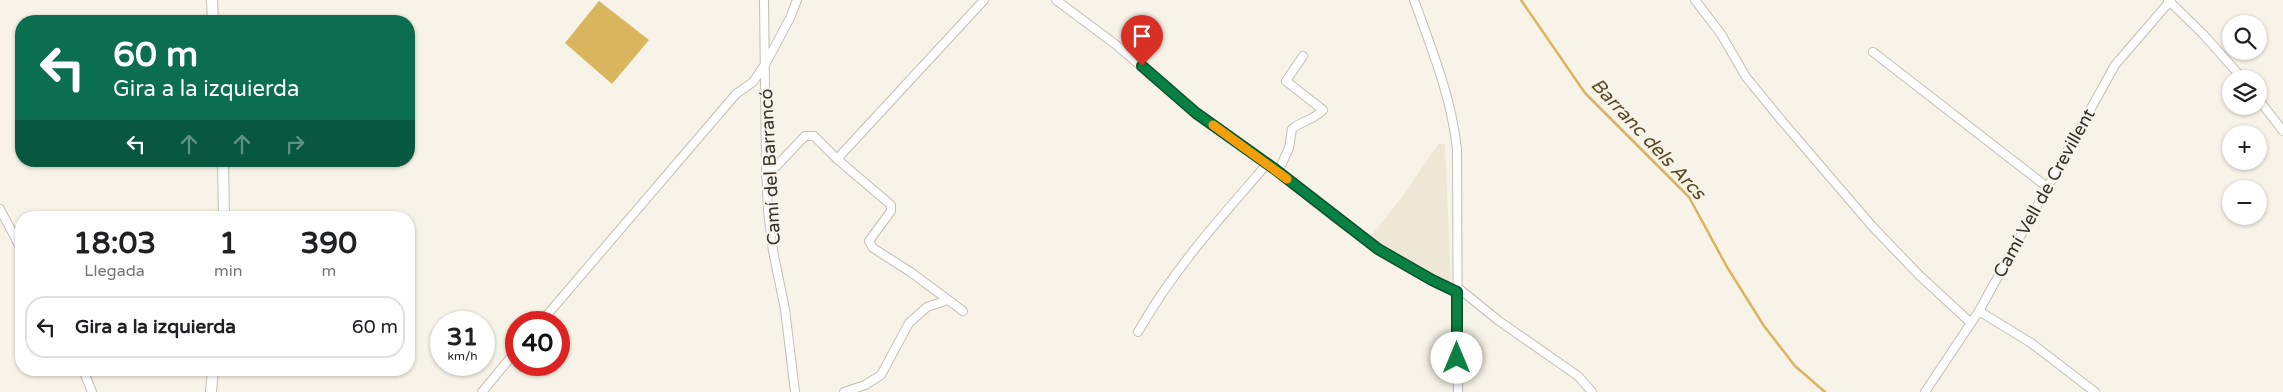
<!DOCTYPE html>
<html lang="es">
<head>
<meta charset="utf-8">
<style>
	:root { --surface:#fff; --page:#f6f6f6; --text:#202124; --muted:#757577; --line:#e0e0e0 }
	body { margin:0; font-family:"Varela Round",sans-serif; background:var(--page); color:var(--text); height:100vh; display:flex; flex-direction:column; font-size:19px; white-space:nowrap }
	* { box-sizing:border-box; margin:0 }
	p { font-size:16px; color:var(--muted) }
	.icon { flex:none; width:28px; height:28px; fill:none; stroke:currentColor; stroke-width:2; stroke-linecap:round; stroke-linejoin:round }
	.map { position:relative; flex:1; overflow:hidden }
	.panel { position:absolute; left:15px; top:211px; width:400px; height:165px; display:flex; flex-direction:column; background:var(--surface); border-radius:20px; box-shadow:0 1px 4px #0004 }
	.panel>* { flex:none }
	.banner { position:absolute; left:15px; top:15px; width:400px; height:152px; border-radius:20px; box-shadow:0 1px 4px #0004; background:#0b6e4f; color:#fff; overflow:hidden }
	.tools { position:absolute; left:2222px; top:15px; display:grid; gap:10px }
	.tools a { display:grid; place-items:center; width:45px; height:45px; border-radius:50%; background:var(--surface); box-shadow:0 1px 4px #0004; font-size:25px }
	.speed { position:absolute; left:430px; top:311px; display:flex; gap:10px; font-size:25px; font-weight:700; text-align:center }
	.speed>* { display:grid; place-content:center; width:65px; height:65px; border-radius:50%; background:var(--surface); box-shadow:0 1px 4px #0004; line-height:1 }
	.speed small { font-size:12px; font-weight:400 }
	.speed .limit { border:8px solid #d22; background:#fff; color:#111 }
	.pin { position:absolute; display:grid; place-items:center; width:42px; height:42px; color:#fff; margin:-51px -21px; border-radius:50% 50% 50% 0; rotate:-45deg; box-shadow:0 0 5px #0007 }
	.pin .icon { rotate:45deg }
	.me { position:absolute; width:55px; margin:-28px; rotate:0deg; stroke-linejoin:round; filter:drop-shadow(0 0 4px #0008) }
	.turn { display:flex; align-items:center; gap:18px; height:105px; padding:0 15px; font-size:22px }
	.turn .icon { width:65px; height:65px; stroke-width:2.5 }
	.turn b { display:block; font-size:35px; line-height:42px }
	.lanes { display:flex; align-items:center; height:48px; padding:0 15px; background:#0003; justify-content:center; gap:25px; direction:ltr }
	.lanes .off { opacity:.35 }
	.eta { display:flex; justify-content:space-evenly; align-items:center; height:85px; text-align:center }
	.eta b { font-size:30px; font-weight:700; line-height:35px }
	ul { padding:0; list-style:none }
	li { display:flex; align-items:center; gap:15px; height:62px; margin:0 10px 8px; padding:0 5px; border:2px solid var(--line); border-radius:20px }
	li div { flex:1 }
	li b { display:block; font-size:19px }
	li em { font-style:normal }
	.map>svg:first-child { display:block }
	.built { fill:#eee7d6 }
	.water { fill:#d9b65e }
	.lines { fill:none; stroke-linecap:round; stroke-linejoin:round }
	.stream { stroke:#d9b65e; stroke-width:2.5 }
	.minor-casing { stroke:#c3bfb4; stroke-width:10 }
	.major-casing { stroke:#c3bfb4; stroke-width:12 }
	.minor { stroke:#fff; stroke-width:8 }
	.major { stroke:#fff; stroke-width:10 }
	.route-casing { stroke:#07532c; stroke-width:12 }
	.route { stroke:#0b8043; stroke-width:9 }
	.slow { stroke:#f59e0b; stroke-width:9 }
	.labels { text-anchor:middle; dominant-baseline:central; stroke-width:4.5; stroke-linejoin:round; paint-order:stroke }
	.street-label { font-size:18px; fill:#32312d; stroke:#f7f3e8 }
	.water-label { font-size:19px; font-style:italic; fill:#594a24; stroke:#f7f3e8 }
</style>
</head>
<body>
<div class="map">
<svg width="2283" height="392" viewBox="0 0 2283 392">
	<rect width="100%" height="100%" fill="#f7f3e8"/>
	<path class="built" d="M1439 143 1445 145 1451 284 1432 276 1370 237 1403 196Z"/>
	<path class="water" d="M599 1 649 40 612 84 565 43Z"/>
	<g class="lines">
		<path class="stream" d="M1521 0 1585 93 1689 197 1727 267 1764 326 1795 366 1825 392"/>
		<defs>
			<g id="minor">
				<path d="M764 0 766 166 768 211 773 251 785 309 795 392"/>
				<path d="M1056 0 1115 44 1196 113 1276 170 1338 220 1378 249 1432 280 1457 292"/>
				<path d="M1414 0C1432 50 1451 96 1457 149L1458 392"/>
				<path d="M1695 0 1721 34 1746 77 1782 121 1872 226 1919 275 1971 323"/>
				<path d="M2168 0 2203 34 2243 79"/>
				<path d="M1873 52 2047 187"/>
				<path d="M2259 100 2283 131"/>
				<path d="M1278 172 1289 148 1292 129C1304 119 1311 122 1323 110L1286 81 1303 56"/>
				<path d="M766 177 805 136H814L837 159"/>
				<path d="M0 209 21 249"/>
				<path d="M1457 287 1499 321 1578 376 1592 392"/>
				<path d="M963 311 912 273 873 248 869 241 891 211V205L837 159 984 0"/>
				<path d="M1979 311 2031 343 2095 392"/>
				<path d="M541 322 736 94 753 82 766 63 790 18 797 0"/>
				<path d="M1138 332C1173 270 1221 217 1267 164"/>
				<path d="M83 370 92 392"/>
				<path d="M482 392 516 351"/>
				<path d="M844 392 865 385 881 375 909 323 927 307 948 300"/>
				<path d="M1925 392 1979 311 2115 65 2171 0"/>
			</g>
			<g id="major">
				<path d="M212 0 213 21"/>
				<path d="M223 161 224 218"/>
				<path d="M211 392 213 370"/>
			</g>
		</defs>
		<use href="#minor" class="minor-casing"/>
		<use href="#major" class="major-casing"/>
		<use href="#minor" class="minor"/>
		<use href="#major" class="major"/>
	</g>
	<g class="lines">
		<defs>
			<path id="route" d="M1142 66 1196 113 1276 170 1378 249 1432 280 1457 292V358"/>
		</defs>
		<use href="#route" class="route-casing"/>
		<use href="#route" class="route"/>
		<path class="slow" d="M1213 125 1287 179"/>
	</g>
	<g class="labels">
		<g class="street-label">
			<text transform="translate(770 167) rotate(-93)">Camí del Barrancó</text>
			<text transform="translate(2044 193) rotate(-61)">Camí Vell de Crevillent</text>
		</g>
		<g class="water-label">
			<text transform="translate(1648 139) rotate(47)">Barranc dels Arcs</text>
		</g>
	</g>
</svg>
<div class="tools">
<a><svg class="icon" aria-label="search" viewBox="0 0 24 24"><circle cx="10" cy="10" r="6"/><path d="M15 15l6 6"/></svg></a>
<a><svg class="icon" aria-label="layers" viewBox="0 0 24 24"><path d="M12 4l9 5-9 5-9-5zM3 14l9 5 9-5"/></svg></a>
<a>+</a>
<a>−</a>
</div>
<div class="speed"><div>31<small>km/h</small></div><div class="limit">40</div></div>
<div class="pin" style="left:1142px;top:66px;background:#d93025"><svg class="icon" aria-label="arrive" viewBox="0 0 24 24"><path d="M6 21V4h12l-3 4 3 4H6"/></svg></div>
<svg class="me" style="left:1457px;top:358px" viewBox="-20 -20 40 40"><circle r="19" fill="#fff"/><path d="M0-13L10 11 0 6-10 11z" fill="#0b8043"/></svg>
<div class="banner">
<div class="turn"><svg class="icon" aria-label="left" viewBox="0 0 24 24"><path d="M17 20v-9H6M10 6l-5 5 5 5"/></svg><div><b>60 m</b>Gira a la izquierda</div></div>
<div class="lanes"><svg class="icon" aria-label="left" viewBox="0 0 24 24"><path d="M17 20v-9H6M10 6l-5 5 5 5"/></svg><svg class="icon off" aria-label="ahead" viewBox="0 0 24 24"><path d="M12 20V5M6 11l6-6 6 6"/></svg><svg class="icon off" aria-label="ahead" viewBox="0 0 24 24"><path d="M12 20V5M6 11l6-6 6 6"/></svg><svg class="icon off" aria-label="right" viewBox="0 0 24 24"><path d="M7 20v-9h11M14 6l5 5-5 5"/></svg></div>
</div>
<section class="panel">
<div class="eta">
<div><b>18:03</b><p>Llegada</p></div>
<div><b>1</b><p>min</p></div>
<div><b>390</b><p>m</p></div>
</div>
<ul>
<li><svg class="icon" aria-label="left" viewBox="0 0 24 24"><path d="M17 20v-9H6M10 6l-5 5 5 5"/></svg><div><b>Gira a la izquierda</b></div><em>60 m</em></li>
</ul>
</section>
</div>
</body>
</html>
